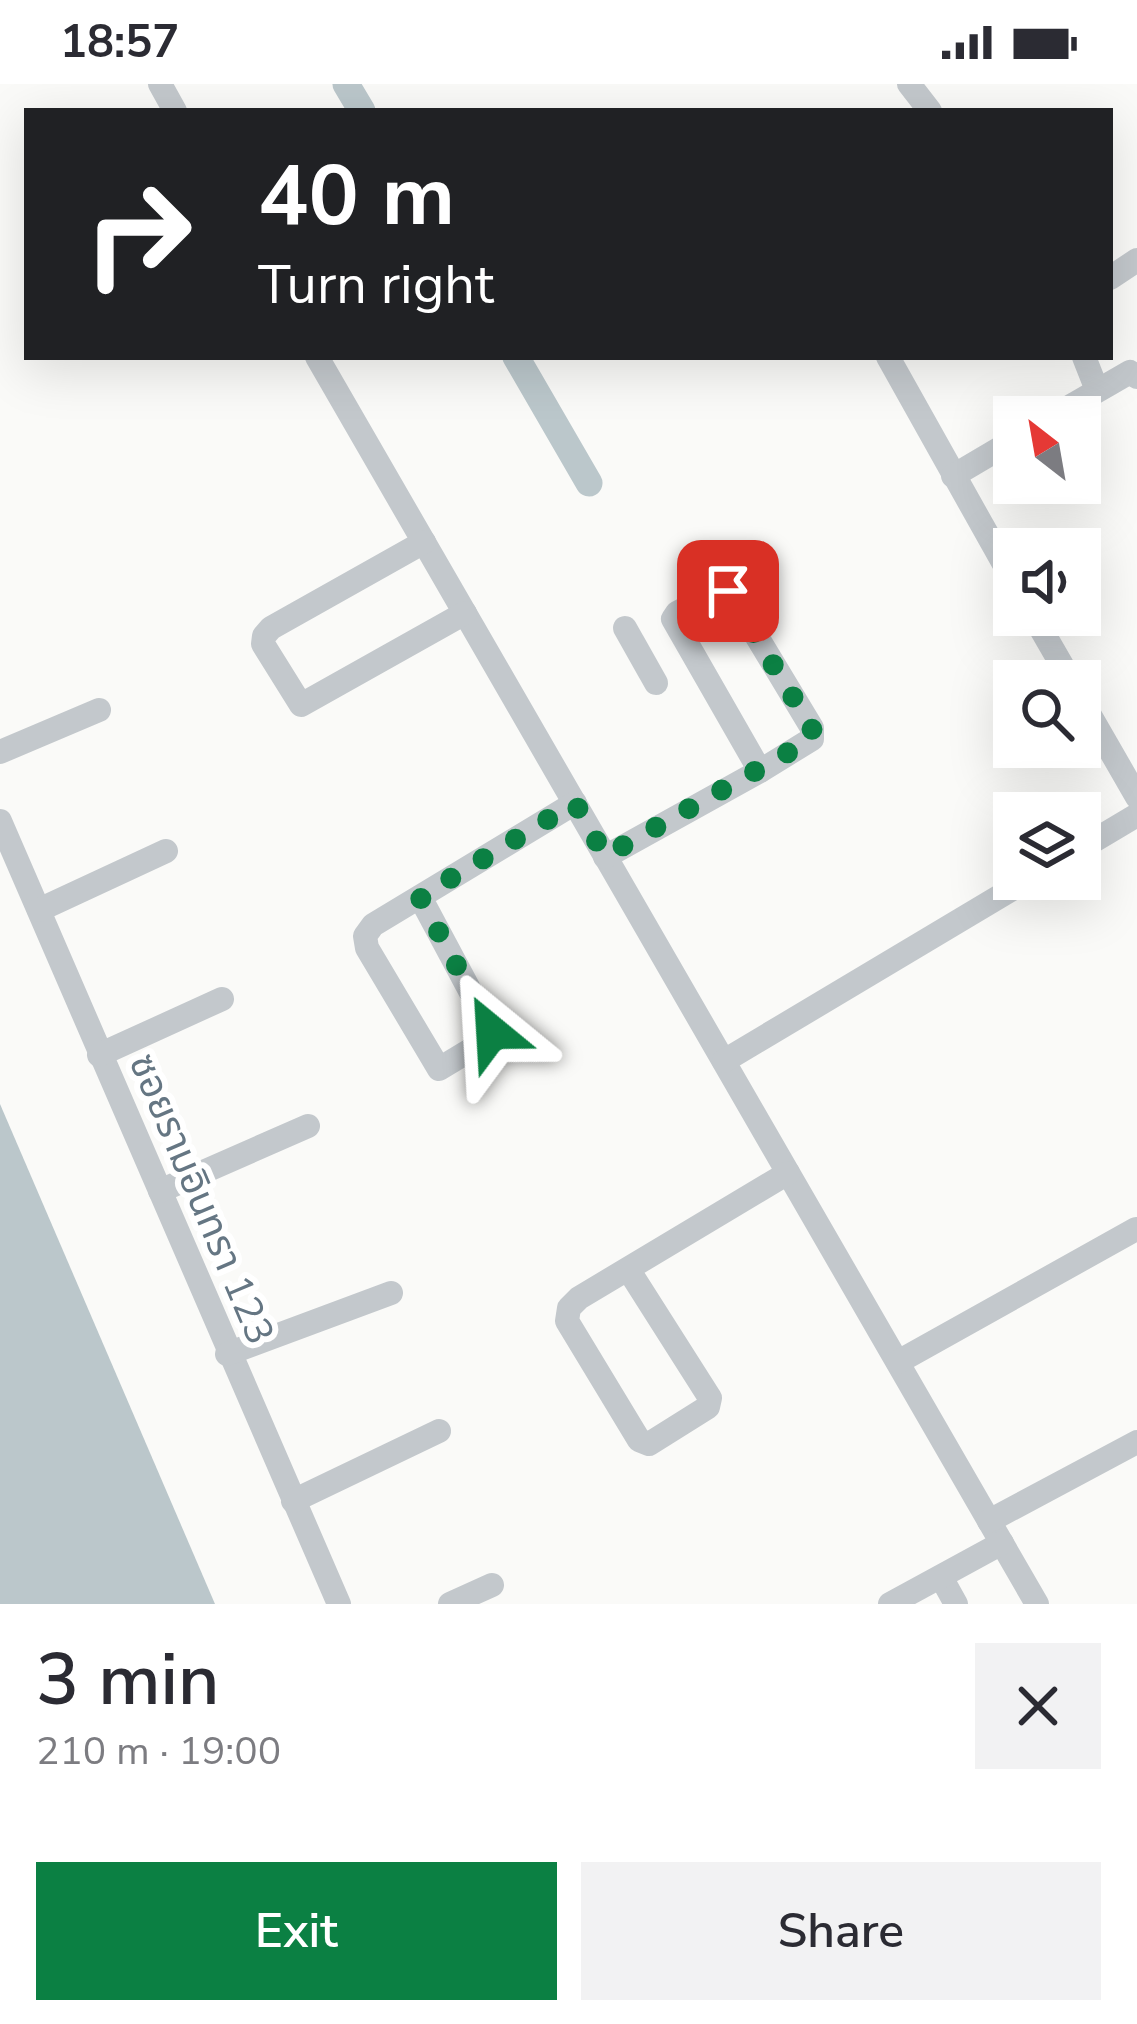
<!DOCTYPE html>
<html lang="en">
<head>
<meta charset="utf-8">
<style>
	:root { --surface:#fff; --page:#f2f2f3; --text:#2b2b33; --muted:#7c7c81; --accent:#0b8043 }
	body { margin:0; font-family:"Nunito Sans","Noto Sans Thai",sans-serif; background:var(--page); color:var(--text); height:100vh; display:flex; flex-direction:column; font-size:45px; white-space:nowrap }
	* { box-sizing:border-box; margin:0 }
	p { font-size:39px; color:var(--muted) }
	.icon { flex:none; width:66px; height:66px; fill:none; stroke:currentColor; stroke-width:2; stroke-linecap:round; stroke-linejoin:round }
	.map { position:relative; height:1520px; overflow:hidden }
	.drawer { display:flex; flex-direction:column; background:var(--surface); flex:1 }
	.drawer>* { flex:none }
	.top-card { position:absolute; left:24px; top:24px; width:1089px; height:252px; border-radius:0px; box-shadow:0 12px 48px #0002; background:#202124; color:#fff; overflow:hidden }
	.needle { width:78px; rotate:329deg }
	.controls { position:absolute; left:993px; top:312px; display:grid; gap:24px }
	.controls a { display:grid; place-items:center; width:108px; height:108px; border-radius:0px; background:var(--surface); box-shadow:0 12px 48px #0002; font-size:60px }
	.pin { position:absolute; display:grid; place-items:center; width:102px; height:102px; color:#fff; margin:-51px; border-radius:24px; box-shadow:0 6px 18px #0006 }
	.me { position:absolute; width:132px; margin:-66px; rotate:333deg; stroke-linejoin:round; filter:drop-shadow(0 0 9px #0008) }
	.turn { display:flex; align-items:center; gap:42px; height:252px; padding:0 36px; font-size:54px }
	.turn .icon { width:156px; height:156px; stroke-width:2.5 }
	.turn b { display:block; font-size:84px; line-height:102px }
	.round { display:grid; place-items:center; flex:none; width:126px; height:126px; border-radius:0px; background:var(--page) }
	.headline { display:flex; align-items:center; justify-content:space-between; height:204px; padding:0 36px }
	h1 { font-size:72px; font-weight:600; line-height:90px }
	.action { display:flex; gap:24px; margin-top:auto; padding:24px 36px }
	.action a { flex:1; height:138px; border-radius:0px; background:var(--accent); color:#fff; font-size:48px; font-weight:600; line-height:138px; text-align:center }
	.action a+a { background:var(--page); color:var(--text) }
	.status { display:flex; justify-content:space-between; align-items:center; height:84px; padding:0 60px; background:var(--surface); direction:ltr }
	.status svg { height:33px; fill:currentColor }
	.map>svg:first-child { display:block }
	.water { fill:#bbc7cb }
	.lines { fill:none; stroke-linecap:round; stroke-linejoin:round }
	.canal { stroke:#bbc7cb; stroke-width:27 }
	.street { stroke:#c3c8cc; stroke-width:24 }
	.route { stroke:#0b8043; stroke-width:21; stroke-dasharray:0 37.8 }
	.labels { text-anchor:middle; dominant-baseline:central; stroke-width:12; stroke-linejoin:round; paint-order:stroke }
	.street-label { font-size:39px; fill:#657683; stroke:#fff }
</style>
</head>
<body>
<div class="status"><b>18:57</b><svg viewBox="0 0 49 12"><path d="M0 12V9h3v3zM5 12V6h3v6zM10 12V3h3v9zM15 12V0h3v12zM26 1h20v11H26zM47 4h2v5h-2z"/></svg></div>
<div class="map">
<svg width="1137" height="1520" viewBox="0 0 1137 1520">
	<rect width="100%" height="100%" fill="#fafaf8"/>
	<path class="water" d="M0 1020 215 1520H0Z"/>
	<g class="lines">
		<g class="canal">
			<path d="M346 0 362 27"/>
			<path d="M516 273 589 399"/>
		</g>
		<g class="street">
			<path d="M160 0 175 27"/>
			<path d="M909 0 930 27"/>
			<path d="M1110 194 1137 176"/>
			<path d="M317 273 1037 1520"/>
			<path d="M888 273 1014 498"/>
			<path d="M1084 273 1097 306"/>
			<path d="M1052 333 1130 288 1137 293"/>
			<path d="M953 392 1014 356"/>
			<path d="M424 458 271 544 264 552 263 560 301 621 465 529"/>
			<path d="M723 505 733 513 812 644V655L760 687 673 535 677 529Z"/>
			<path d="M1033 531 1071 597"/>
			<path d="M625 544 656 599"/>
			<path d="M1080 614 1137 713"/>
			<path d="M0 668 99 626"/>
			<path d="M0 737 339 1520"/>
			<path d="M1080 765 1137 731"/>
			<path d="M605 773 760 687"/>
			<path d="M420 813 492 948 487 956 439 985 367 864 365 852 373 841 575 719"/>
			<path d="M39 826 166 767"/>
			<path d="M99 971 222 915"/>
			<path d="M724 977 1029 795"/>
			<path d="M160 1107 308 1042"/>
			<path d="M628 1185 710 1314 708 1323 649 1360 639 1356 567 1237 569 1224 579 1214 788 1089"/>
			<path d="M227 1270 391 1209"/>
			<path d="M898 1278 1136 1145"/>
			<path d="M293 1417 439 1347"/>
			<path d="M989 1437 1137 1358"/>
			<path d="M941 1493 956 1520"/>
			<path d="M450 1520 492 1501"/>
			<path d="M890 1520 1002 1459"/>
		</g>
	</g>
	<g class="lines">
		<path class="route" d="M492 948 420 813 575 719 605 772 812 655V644L728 507"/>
	</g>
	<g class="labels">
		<g class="street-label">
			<text transform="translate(201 1115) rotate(67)">ซอยรามอินทรา 123</text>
		</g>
	</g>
</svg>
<div class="controls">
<a><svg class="needle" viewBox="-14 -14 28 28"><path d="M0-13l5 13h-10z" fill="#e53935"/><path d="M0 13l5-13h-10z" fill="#7c7c81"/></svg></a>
<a><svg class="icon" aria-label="sound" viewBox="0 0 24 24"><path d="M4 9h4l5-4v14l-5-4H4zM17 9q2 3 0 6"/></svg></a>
<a><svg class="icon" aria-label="search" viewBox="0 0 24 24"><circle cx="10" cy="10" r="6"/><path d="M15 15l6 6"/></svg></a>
<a><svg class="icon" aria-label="layers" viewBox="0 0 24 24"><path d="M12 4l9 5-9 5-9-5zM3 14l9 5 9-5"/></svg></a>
</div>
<div class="pin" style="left:728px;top:507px;background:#d93025"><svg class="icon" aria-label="arrive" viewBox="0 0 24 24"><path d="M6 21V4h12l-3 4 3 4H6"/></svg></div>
<svg class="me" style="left:492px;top:948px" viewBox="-20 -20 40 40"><path d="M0-17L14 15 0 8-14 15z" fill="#0b8043" stroke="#fff" stroke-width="4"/></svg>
<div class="top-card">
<div class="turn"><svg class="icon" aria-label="right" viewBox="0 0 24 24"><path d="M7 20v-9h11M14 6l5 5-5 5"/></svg><div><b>40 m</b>Turn right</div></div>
</div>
</div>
<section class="drawer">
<div class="headline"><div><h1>3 min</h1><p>210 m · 19:00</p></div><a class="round"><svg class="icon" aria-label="close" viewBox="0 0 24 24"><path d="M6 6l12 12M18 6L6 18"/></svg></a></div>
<div class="action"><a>Exit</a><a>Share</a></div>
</section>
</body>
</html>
